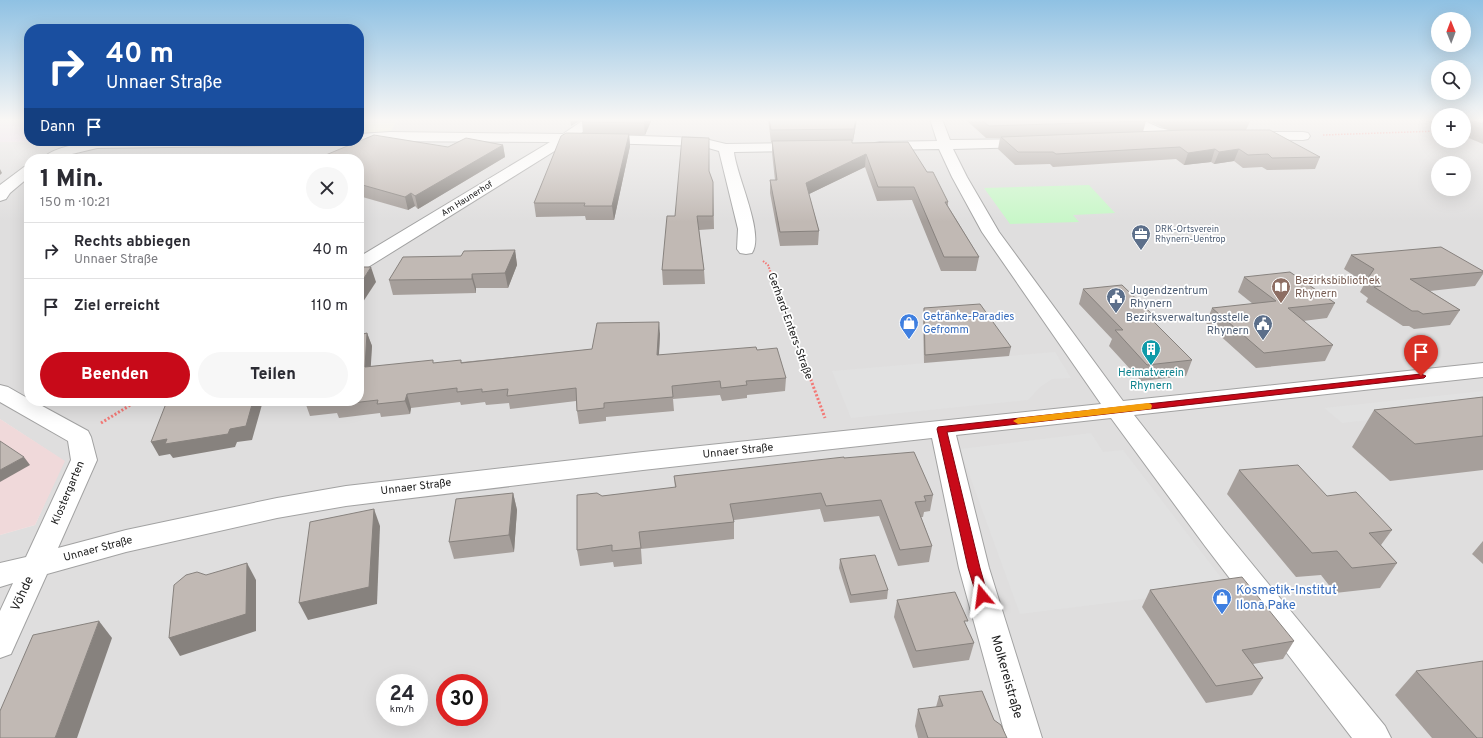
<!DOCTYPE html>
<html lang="de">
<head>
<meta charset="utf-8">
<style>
	:root { --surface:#fff; --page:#f7f7f7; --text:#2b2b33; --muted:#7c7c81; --line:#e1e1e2; --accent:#c80a19 }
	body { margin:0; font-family:Overpass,sans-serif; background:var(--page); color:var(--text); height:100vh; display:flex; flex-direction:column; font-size:15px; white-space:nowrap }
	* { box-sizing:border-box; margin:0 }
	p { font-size:13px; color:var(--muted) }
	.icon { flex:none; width:22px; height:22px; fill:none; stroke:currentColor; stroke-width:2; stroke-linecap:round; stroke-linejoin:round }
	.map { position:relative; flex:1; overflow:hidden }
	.drawer { position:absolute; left:24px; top:154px; width:340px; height:252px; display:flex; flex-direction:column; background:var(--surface); border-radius:16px; box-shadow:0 4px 16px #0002 }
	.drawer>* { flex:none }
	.hud { position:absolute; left:24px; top:24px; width:340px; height:122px; border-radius:16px; box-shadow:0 4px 16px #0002; background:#1a4fa0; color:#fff; overflow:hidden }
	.needle { width:26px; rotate:359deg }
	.fabs { position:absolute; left:1431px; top:12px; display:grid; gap:8px }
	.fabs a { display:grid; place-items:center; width:40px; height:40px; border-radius:50%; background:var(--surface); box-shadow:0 4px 16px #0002; font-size:20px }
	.speed { position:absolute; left:376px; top:674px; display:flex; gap:8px; font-size:20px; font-weight:700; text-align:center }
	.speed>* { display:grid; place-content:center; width:52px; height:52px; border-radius:50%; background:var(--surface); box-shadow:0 4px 16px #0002; line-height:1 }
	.speed small { font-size:10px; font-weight:400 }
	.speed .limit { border:6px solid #d22; background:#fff; color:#111 }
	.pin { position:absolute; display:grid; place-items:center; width:34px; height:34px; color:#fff; margin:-41px -17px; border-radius:50% 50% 50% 0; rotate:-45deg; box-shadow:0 0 4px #0007 }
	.pin .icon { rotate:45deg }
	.me { position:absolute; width:44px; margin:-22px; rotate:344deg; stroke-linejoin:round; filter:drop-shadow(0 0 3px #0008) }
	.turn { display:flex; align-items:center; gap:14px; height:84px; padding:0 16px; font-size:18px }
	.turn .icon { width:52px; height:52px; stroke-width:2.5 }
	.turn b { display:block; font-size:28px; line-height:34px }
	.then { display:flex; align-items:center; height:38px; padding:0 16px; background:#0003; gap:8px; font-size:15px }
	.round { display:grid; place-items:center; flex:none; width:42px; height:42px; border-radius:21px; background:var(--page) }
	.summary { display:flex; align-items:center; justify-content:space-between; height:68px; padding:0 16px }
	h1 { font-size:24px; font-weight:800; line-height:30px }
	.action { display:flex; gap:8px; margin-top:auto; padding:8px 16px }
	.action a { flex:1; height:46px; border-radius:24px; background:var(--accent); color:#fff; font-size:16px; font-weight:800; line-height:46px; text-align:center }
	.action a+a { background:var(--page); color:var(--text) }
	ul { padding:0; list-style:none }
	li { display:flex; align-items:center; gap:12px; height:56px; padding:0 16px; border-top:1px solid var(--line) }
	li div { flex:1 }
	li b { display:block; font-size:15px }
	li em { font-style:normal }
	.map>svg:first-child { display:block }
	.residential { fill:#dfdede; fill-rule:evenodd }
	.commercial { fill:#f0d9da }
	.industrial { fill:#e9dae8 }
	.farmland { fill:#eeeed5 }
	.park { fill:#c8f7c8 }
	.parking { fill:#e1e1e1 }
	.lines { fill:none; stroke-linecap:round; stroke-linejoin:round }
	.minor-casing { stroke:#a2a2a2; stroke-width:2 }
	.path-far2 { stroke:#f37976; stroke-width:1.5; stroke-dasharray:1.5 1.5; stroke-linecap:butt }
	.path-far1 { stroke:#f37976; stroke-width:2; stroke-dasharray:1.5 1.5; stroke-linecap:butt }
	.path { stroke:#f37976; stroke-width:3; stroke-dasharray:2 2; stroke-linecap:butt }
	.minor { fill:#fff; fill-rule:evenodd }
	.wall { fill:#a69f9b }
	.shaded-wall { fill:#87827e }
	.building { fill:#c1b9b4; stroke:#87827e }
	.route { fill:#c80a19; stroke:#820610 }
	.slow { fill:#f59e0b }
	.labels { text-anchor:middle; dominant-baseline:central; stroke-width:3.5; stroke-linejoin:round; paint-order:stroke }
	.far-street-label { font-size:9px; fill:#212121; stroke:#fff }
	.far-service-label { font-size:9px; fill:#4e5e75; stroke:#fff; text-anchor:start }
	.education-label { font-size:11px; fill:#785e54; stroke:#fff; text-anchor:start }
	.service-label { font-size:11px; fill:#4e5e75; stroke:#fff; text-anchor:start }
	.shop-label { font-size:11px; fill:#366cbe; stroke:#fff; text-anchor:start }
	.street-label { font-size:11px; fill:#212121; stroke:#fff }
	.culture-label { font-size:11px; fill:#0d838f; stroke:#fff }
	.near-shop-label { font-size:13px; fill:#366cbe; stroke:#fff; text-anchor:start }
	.near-street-label { font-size:13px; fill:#212121; stroke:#fff }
</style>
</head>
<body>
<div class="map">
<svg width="1483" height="738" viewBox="0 0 1483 738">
	<rect width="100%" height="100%" fill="#f1ede8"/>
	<path class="residential" d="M398 119H1438V141H1464V119H1483V738H0V535L35 525 64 461 0 419V142L62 141H359V134H389ZM29 159H359V401H29ZM1438 163H1464V189H1438ZM385 683H419V717H385ZM445 683H479V717H445Z"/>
	<path class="commercial" d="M0 419 65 461 35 525 0 535Z"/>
	<path class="industrial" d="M0 119H29V141H62L0 142Z"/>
	<path class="farmland" d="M359 119H398L389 134H359Z"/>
	<path class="park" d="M1089 185 1115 213 1073 215 1079 222 1010 224 984 188Z"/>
	<g class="parking">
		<path d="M1055 352 1071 378 1052 379 1040 387 1028 400 851 418 832 371Z"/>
		<path d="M1483 391V407L1342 423 1324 408Z"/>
		<path d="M1091 433 1103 452 1123 450 1229 588 1020 614 960 449Z"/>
	</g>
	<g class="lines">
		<defs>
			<g id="minor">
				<path d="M585 119H600L580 134 701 138 726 144 802 143 807 144 809 147 807 150 802 151 734 152C736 175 765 234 752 253L746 254 740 253 737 249 738 229 719 151 701 146 569 142 365 269 359 270V257L550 142 354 141H359V134L390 132 563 134Z"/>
				<path d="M930 119H942L950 140 1030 139 1035 140 1037 143 1035 146 1030 147 953 149 967 177 999 232 1123 401 1483 363V377L1134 415 1225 531 1385 726 1391 738H1352L1205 546 1111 418 956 435 989 568 1042 738H1006L959 568 932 438 643 470 346 506 277 518 126 552 47 574 11 654 0 658V611L13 583 0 587V563L26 557 71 460 68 441 0 402V385L8 387 29 399V401H33L88 431 91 437 97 460 58 548 126 530 277 498 346 486 643 452 1101 404 982 232 952 177 939 149 880 150 875 149 873 146 875 143 880 142 937 141Z"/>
				<path d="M1124 119H1140L1160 128 1186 134 1188 137 1186 140C1173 143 1132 130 1124 119Z"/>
				<path d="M1252 132H1303L1308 133 1310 136 1308 139 1303 140 1247 139 1245 136 1247 133Z"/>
				<path d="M92 141H322L320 144 315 145 97 148 72 154 62 159H43C50 148 79 144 92 141Z"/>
				<path d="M29 166V177L10 193 6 199 0 201V185L24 167Z"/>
			</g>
		</defs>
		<use href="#minor" class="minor-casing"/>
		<path class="path-far2" d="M1323 135 1438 131"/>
		<path class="path-far1" d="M763 261 768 265 801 354"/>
		<g class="path">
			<path d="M801 353 825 418"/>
			<path d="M101 423 137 401"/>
		</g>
		<use href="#minor" class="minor"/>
	</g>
	<g class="wall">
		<path d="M586 119H652L645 135H629L630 146 614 220H586L585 216 536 217 534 203 583 134 582 122Z"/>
		<path d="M768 119H857L853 141H852V143L927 172 948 202V206L979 257 976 271H941L912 200 877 201 865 167 809 194 819 231 818 245 780 246 770 193V180H775L772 153V142H771Z"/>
		<path d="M965 119H1142L1146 121 1143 132 1171 131 1143 119H1251L1246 130 1320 157 1315 169 1267 170 1262 167 1243 168 1234 161 1214 164 1211 162 1184 165 1176 159 1053 167 1050 164 1015 165 998 149 1000 138H986Z"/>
		<path d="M1421 119H1438V126Z"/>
		<path d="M1464 119H1483V144L1464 136Z"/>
		<path d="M709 138V172L713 182 714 229 699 230 704 270 705 284 663 285 662 270 675 216Z"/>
		<path d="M503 145 505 157 418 209 415 206 408 210 359 196V159L448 147Z"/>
		<path d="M515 250 517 265 508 288H476V293L393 295 389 280 461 256Z"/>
		<path d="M1351 255 1483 271V274L1475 286 1430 291 1460 310 1450 325 1414 329 1409 326H1403L1366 302 1368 298 1360 292 1365 283 1344 269Z"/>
		<path d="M1244 277 1335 303 1327 318 1303 321 1333 345 1325 361 1256 368 1206 323 1212 308 1253 304 1238 292Z"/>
		<path d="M1083 289 1154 316 1152 321 1192 360 1186 376 1141 381 1109 346 1112 339 1079 304Z"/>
		<path d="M924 308 1011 347 1009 356 924 363 923 316Z"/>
		<path d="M367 333 372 346 370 367 434 363 462 362 592 349 660 334 659 355 757 350 786 378 785 391 747 395V398L722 401 720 395 673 399 674 411 606 417V421L579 424 577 411 576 401 510 409 509 403 486 405 485 402 461 405 460 402 411 408 410 414 381 417 380 413 339 418 337 413 310 416 305 402V401H359Z"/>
		<path d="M1483 397V470L1390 481 1352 447 1374 410Z"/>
		<path d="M844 458 933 495 930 511 924 512 923 517H921L932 546 929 562 898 566 879 516 824 522 820 509 734 520V539L641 549 642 564 614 567 613 562 580 566 577 550 602 496 675 488 674 476Z"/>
		<path d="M1239 470 1327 496 1392 530 1381 545 1397 563 1380 588 1335 593 1321 575 1296 577 1227 494Z"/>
		<path d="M513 493 517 510 514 552 454 559 449 542Z"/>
		<path d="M1483 541V564L1472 554Z"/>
		<path d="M840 559 888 590 887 599 850 603 839 568Z"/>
		<path d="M1150 590 1294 641 1283 659 1253 664 1263 678 1252 695 1206 703 1142 607Z"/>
		<path d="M897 600 966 626 974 643 969 660 913 668 894 617Z"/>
		<path d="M1416 671 1483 738H1432L1395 695Z"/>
		<path d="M939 696 994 720 1007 738H918L915 726 918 709 936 707Z"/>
	</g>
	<g class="shaded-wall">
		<path d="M570 119H583L571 126Z"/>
		<path d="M646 119H652L645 135 644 123Z"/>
		<path d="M856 119H857L853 141 854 129Z"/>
		<path d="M629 134 630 146 614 220 612 206Z"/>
		<path d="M503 145 505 157 418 209 415 196Z"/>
		<path d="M1215 149 1211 162 1184 165 1188 153Z"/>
		<path d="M1239 149 1234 161 1214 164 1219 152Z"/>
		<path d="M866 154 865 167 805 196 806 183Z"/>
		<path d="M0 169 2 173 0 175Z"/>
		<path d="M411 193 415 206 408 210 405 197Z"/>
		<path d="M515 250 517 265 508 288 505 273Z"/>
		<path d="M371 267 376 282 359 308V286Z"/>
		<path d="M472 274 476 288V293L472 279Z"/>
		<path d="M659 322 660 334 658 368 657 355Z"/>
		<path d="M367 333 372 346 370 380 365 367Z"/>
		<path d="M407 394 411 408 410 414 405 401Z"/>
		<path d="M253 401H263L252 440 237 442 235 447 173 458 170 454 159 456 151 442Z"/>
		<path d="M24 457 30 465 0 482V470Z"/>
		<path d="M513 493 517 510 514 552 509 535Z"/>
		<path d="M374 509 380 526 377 604 308 620 299 603Z"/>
		<path d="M247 563 256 580V631L180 656 169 638Z"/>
		<path d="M99 621 112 638 77 738H55Z"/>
	</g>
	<g class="building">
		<path d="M586 119H646L644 123 582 122Z"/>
		<path d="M769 119H856L854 129 771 130Z"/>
		<path d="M980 119H1142L1146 121 989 126Z"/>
		<path d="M1174 119H1251L1176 120Z"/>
		<path d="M1469 119H1483V124Z"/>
		<path d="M1185 130H1270L1320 157 1272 158 1268 154 1248 155 1239 149 1219 152 1215 149 1188 153 1180 147 1056 154 1053 152H1018L1001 137Z"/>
		<path d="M566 133 629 134 612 206H584L585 203H534L561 136Z"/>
		<path d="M374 135 448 147 466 138 503 145 415 196 411 193 405 197 359 184V159H316Z"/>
		<path d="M682 137 709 138V171L713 182V216H697L704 270H662L667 216H675Z"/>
		<path d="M852 140V143L908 142 927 172H933L948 202H945L979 257H944L914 187H878L866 154 806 183 819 231 780 232 770 180H777L772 141Z"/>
		<path d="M1441 247 1483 271V272L1410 279 1460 310 1423 314 1418 311H1412L1374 287 1381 286 1368 278 1374 269 1351 255Z"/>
		<path d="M515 250 505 273 472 274V279L389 280 403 257 461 256 464 251Z"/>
		<path d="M359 267H371L359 286Z"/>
		<path d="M1290 272 1335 303 1288 308 1333 345 1264 353 1212 308 1276 301 1244 277Z"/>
		<path d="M1122 285 1154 316H1148L1192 360 1147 365 1115 330H1123L1083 289Z"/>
		<path d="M980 304 1011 347 925 355 924 308Z"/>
		<path d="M659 322 657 355 756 347 757 350 777 348 786 378 746 381 747 385 721 388 720 381 672 386 673 397 604 403V408L577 411 576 388 507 396 508 389 482 392V389L457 392V388L407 394 405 401 377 404 378 400 334 405 335 401H359V335L367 333 365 367 433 360V363L461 360V363L592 349 597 323Z"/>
		<path d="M1483 397V436L1415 444 1374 410Z"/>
		<path d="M167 401H253L246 426 230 429 228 434 165 444 167 439 151 442Z"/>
		<path d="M305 401H317L305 402Z"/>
		<path d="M0 441 24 457 0 470Z"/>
		<path d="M914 452 933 495 924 496 926 501 915 502 932 546 900 550 881 500 826 506 821 493 730 504 734 522 639 532 641 548 612 551V545L577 550V495L597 493 602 496 676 487 674 476 844 457V458Z"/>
		<path d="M1298 465 1327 496 1356 492 1392 530 1369 533 1397 563 1352 568 1337 551 1312 553 1239 470Z"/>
		<path d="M513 493 509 535 449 542 456 499Z"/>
		<path d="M374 509 369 587 299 603 310 522Z"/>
		<path d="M875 555 888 590 851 595 840 559Z"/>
		<path d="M247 563 246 614 169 638 174 585 186 575 197 572 206 575Z"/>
		<path d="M1242 577 1294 641 1242 650 1263 678 1216 686 1150 590Z"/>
		<path d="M955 592 968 621H964L974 643 916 651 897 600Z"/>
		<path d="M99 621 55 738H0V711L33 635Z"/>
		<path d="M1483 661V738H1477L1416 671Z"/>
		<path d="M982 691 994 720 1001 725 1007 738H928L918 709 943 706 939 696Z"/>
	</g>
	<linearGradient id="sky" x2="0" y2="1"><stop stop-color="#8fc1e3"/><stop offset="0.54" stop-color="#f9f7f5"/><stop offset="1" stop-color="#f9f7f5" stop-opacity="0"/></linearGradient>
	<rect width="1483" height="222" fill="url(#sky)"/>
	<path class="route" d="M1421 374 1426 376 1424 378 947 432 980 568 988 596 986 600 982 601 978 600 968 568 937 429 938 427Z"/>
	<path class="slow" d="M1148 403 1151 404 1152 406 1151 409 1018 424 1013 421 1018 418Z"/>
	<defs>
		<symbol id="office-pin" viewBox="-11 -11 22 30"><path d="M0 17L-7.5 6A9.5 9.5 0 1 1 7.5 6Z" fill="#5c6f8a" stroke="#fff"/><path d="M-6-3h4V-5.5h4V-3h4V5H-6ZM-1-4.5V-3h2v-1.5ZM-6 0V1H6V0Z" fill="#fff"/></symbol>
		<symbol id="library-pin" viewBox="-11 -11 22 30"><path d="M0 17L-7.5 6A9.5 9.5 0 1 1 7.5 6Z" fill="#8d6e63" stroke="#fff"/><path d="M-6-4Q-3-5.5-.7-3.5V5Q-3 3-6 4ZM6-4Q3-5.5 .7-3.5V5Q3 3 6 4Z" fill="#fff"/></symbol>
		<symbol id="civic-pin" viewBox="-11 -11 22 30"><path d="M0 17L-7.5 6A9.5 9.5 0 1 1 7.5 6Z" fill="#5c6f8a" stroke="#fff"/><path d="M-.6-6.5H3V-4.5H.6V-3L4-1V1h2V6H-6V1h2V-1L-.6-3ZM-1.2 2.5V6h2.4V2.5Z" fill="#fff"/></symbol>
		<symbol id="shop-pin" viewBox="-11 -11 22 30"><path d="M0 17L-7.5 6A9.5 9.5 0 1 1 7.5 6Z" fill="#3f7fe0" stroke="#fff"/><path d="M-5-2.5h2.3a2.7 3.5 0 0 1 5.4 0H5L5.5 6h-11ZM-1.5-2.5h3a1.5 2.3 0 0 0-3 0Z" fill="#fff"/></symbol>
		<symbol id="building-pin" viewBox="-11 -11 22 30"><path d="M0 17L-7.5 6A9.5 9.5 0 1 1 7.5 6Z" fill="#0f9aa8" stroke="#fff"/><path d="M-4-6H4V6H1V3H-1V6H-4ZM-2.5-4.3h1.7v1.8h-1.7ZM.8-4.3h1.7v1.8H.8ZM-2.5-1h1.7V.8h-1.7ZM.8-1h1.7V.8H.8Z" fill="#fff"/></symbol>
	</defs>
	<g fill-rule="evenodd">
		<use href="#office-pin" x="1130" y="223" width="22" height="30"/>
		<use href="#library-pin" x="1270" y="276" width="22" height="30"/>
		<use href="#civic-pin" x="1105" y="286" width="22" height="30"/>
		<use href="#shop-pin" x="898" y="312" width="22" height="30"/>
		<use href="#civic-pin" x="1252" y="313" width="22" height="30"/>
		<use href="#building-pin" x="1140" y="338" width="22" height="30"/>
		<use href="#shop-pin" x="1211" y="587" width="22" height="30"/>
	</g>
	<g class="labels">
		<g class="far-street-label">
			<text transform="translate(467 199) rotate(-32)">Am Haunerhof</text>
		</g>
		<g class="far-service-label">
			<text x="1155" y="229">DRK-Ortsverein<tspan x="1155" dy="10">Rhynern-Uentrop</tspan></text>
		</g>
		<g class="education-label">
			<text x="1295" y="281">Bezirksbibliothek<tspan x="1295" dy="13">Rhynern</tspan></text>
		</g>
		<g class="service-label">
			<text x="1130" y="291">Jugendzentrum<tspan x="1130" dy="13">Rhynern</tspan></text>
			<text x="1249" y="318" text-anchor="end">Bezirksverwaltungsstelle<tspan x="1249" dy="13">Rhynern</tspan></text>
		</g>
		<g class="shop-label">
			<text x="923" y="317">Getränke-Paradies<tspan x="923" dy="13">Gefromm</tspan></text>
		</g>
		<g class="street-label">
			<text transform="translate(790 326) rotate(70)">Gerhard-Enters-Straße</text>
			<text transform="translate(738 451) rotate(-6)">Unnaer Straße</text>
			<text transform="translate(416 487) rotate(-7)">Unnaer Straße</text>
			<text transform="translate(68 493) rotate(-67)">Klostergarten</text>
			<text transform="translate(98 549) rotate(-15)">Unnaer Straße</text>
		</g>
		<g class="culture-label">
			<text x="1151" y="373">Heimatverein<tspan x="1151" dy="13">Rhynern</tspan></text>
		</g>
		<g class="near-shop-label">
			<text x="1236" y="591">Kosmetik-Institut<tspan x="1236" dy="15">Ilona Pake</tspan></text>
		</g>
		<g class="near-street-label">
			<text transform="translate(23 594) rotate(-65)">Vöhde</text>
			<text transform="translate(1006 677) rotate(74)">Molkereistraße</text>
		</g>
	</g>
</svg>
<div class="fabs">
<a><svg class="needle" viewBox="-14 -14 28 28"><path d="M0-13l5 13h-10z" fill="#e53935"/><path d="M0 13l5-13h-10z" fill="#7c7c81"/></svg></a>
<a><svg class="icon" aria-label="search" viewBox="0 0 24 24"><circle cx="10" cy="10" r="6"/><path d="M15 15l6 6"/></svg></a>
<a>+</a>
<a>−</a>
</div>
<div class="speed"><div>24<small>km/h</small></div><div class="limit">30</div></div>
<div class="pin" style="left:1421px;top:376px;background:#d93025"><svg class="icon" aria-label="arrive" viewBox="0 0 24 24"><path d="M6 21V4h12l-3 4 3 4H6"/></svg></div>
<svg class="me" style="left:982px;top:596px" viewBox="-20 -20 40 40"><path d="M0-17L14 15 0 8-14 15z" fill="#c80a19" stroke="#fff" stroke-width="4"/></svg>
<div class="hud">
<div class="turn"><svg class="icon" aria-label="right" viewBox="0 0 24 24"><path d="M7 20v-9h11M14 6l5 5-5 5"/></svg><div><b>40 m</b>Unnaer Straße</div></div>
<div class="then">Dann<svg class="icon" aria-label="arrive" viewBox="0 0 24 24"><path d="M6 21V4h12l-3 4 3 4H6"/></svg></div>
</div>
<section class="drawer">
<div class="summary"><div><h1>1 Min.</h1><p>150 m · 10:21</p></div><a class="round"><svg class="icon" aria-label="close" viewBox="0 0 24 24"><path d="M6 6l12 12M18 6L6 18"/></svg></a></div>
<ul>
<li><svg class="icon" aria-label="right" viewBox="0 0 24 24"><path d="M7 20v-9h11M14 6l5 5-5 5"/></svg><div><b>Rechts abbiegen</b><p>Unnaer Straße</p></div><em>40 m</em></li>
<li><svg class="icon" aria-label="arrive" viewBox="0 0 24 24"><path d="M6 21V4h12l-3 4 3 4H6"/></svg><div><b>Ziel erreicht</b></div><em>110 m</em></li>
</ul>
<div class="action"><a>Beenden</a><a>Teilen</a></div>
</section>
</div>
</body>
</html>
